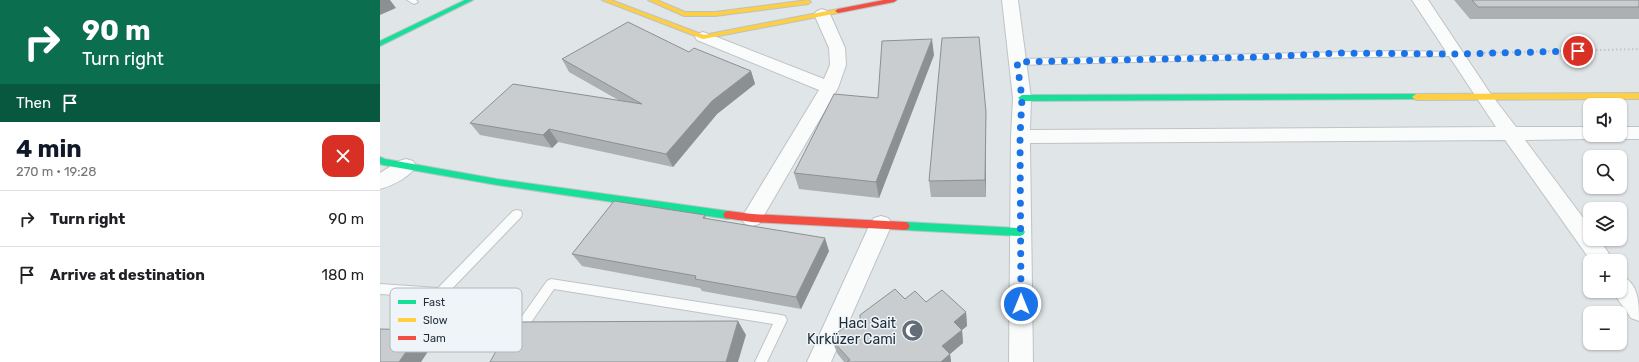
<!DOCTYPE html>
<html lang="en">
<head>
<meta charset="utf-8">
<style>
	:root { --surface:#fff; --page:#f6f6f6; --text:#202124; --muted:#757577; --line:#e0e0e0; --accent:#111827 }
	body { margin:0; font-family:Rubik,sans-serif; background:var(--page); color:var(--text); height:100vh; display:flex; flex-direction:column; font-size:15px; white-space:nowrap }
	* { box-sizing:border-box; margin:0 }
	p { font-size:13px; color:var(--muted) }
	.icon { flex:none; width:22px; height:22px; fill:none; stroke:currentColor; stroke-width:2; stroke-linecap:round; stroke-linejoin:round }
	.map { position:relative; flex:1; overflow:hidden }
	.side { display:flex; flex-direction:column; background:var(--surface); width:380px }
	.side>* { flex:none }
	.hud { background:#0b6e4f; color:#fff; overflow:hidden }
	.tools { position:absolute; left:1203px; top:98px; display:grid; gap:8px }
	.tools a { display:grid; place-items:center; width:44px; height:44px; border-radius:8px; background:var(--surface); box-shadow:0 1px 3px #0004; font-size:20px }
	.pin { position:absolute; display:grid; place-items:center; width:34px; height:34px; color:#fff; margin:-17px; border:2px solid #fff; border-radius:50%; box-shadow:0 1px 4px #0007 }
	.me { position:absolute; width:44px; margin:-22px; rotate:0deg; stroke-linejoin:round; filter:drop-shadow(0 0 3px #0008) }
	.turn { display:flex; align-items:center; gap:14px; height:84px; padding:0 16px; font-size:18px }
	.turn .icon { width:52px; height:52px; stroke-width:2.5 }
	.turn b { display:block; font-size:28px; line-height:34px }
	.then { display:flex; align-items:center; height:38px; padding:0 16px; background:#0003; gap:8px; font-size:15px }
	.round { display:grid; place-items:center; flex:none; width:42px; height:42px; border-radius:12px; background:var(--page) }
	.headline { display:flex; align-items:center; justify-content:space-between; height:68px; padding:0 16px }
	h1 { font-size:24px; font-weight:700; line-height:30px; color:var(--accent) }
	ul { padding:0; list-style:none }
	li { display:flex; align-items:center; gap:12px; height:56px; padding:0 16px; border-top:1px solid var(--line) }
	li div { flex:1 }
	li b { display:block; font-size:15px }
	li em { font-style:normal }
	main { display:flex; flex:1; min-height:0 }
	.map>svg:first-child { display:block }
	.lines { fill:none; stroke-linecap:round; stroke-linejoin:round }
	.lane-casing { stroke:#bfc3c6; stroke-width:2 }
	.street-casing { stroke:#bfc3c6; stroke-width:2 }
	.fast-casing { stroke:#bbc2c5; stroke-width:2 }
	.slow-casing { stroke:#bbc2c5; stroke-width:2 }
	.jam-casing { stroke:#bbc2c5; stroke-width:2 }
	.path { stroke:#c2c6cb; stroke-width:2; stroke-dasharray:1.5 2.5; stroke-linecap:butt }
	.lane { fill:#fafbfb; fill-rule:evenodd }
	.street { fill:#fafbfb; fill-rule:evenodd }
	.fast { fill:#16e098; fill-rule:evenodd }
	.slow { fill:#ffcf43; fill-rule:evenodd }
	.jam { fill:#f24e42; fill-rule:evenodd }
	.wall { fill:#adb0b3 }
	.shaded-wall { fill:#8d9092 }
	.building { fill:#c9cdd0; stroke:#8d9092 }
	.route { stroke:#1a73e8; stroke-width:7; stroke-dasharray:0 12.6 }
	.labels { text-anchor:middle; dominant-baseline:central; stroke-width:3; stroke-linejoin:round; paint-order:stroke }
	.near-poi-label { font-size:14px; fill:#1e2c3b; stroke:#eef4f7; text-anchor:end }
	.key { fill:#eef4f7; stroke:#b0b8bf; stroke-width:1 }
	.key-label { font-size:11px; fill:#1e2c3b }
</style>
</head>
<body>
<main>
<section class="side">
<div class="hud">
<div class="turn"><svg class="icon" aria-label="right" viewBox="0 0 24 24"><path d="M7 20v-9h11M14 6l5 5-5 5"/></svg><div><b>90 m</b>Turn right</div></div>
<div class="then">Then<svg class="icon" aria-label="arrive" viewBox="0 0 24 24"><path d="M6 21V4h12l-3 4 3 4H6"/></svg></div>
</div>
<div class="headline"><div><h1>4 min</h1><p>270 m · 19:28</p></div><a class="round" style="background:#d93025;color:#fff"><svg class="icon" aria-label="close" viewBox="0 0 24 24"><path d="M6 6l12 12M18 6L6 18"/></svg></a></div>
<ul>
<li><svg class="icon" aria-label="right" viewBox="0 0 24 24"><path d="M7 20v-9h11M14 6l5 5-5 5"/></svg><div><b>Turn right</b></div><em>90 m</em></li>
<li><svg class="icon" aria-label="arrive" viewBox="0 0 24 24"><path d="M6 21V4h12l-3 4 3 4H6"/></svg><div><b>Arrive at destination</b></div><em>180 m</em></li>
</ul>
</section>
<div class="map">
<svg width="1259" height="362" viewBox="0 0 1259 362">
	<rect width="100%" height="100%" fill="#e0e5e7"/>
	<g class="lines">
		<defs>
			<g id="lane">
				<path d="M27 0H36L38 2 34 4Z"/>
				<path d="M1020 51 1075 52 1079 54 1075 56 911 58 637 65 633 62 637 59Z"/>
				<path d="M137 210 141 211 142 214 141 217 65 296 61 298 0 294V284L58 288 133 211Z"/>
				<path d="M171 279 401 315 405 316 407 320 387 362H375L393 324 174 289 141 337 137 338 133 337 131 333 133 329 167 281Z"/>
			</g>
			<g id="street">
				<path d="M622 0H638L651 98 650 130 1116 127 1032 0H1048L1110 93 1136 127H1210V135H1218L1217 138 1210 139 1145 140 1210 227V239H1219L1234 261H1211L1125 140 650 143 653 362H629L631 137 633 98Z"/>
				<path d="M442 9 447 11 450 14 465 48 466 65 458 88 379 224 372 226 365 224 361 218 365 212 439 90 317 40 315 37 317 34 323 32 329 34 444 79 450 65 449 48 434 14 437 11Z"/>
				<path d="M1240 127H1259V139H1240L1233 138 1232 135H1240Z"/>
				<path d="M26 159 33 161 36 166C30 177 12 186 0 189V173L19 161Z"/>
				<path d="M501 216 508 218 512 224 451 362H427L490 224 494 218Z"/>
				<path d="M1240 275C1259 283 1259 302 1259 321L1251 318 1232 291H1240Z"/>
			</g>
			<g id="fast">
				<path d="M85 0H93L0 46V41Z"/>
				<path d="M1036 94 1039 95 1040 97 1039 99 642 101 638 98 642 95Z"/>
				<path d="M0 157 5 159 117 179 348 211 351 212 353 215 351 218 348 219 117 185 3 165 0 164Z"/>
				<path d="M525 222 640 228 643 229 645 232 643 235 640 236 525 230 522 229 520 226 522 223Z"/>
			</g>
			<g id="slow">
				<path d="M222 0H231L324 35 458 9 461 11 458 13 323 39Z"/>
				<path d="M268 0H277L305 12H335L428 0 431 2 428 4 335 16H304Z"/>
				<path d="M1259 93V99L1036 100 1032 97 1036 94Z"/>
			</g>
			<g id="jam">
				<path d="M504 0H517L514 2 458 13 455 11 458 9Z"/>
				<path d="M348 211 372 214 525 222 528 223 530 226 528 229 525 230 372 222 345 218 343 215 345 212Z"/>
			</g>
		</defs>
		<use href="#lane" class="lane-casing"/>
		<use href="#street" class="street-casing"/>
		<use href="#fast" class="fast-casing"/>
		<use href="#slow" class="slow-casing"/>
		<use href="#jam" class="jam-casing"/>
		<path class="path" d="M1100 53 1259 49"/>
		<use href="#lane" class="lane"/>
		<use href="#street" class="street"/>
		<use href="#fast" class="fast"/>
		<use href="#slow" class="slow"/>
		<use href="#jam" class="jam"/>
	</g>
	<g class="wall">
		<path d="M1074 0H1259V19H1090Z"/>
		<path d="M309 52 371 71 375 84 337 114 293 167 178 142 172 148 100 135 90 123 240 101 189 72 182 59Z"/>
		<path d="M554 55 499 198 419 189 414 173 498 98Z"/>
		<path d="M606 112V197H551L549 181Z"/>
		<path d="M325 215 326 218 449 251 421 309 322 291 320 288 202 266 192 254Z"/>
		<path d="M525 299 546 302 586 312 587 326 582 330 583 343 570 354 571 362H464L457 353 452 340 480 321Z"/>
	</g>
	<g class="shaded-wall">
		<path d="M0 0H10L16 8 0 15Z"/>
		<path d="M552 39 554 55 499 198 496 182Z"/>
		<path d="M371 71 375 84 337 114 293 167 286 154 332 101Z"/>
		<path d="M606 112V197L605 180Z"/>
		<path d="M169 129 178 142 172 148 163 135Z"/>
		<path d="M445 238 449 251 421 309 416 297Z"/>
		<path d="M586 312 587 326 582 330 583 343 570 354 571 362H561L562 346 574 322Z"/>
		<path d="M358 321 366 335 358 362H346Z"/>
		<path d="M41 330 55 341 41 362H19Z"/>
	</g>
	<g class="building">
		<path d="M1092 0H1259V7H1098Z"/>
		<path d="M248 22 309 52 314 48 371 71 332 101 286 154 169 129 163 135 90 123 133 84 262 104 182 59Z"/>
		<path d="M599 37 606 112 605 180 549 181 562 38Z"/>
		<path d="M552 39 496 182 414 173 454 94 498 98 502 41Z"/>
		<path d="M234 201 325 215 323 218 445 238 416 297 315 279 316 276 192 254Z"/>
		<path d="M515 289 525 299 535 291 546 302 562 290 586 312 574 322 582 330 562 346 570 354 561 362H467L470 360 452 340 454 335 473 321H480V315Z"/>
		<path d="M358 321 346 362H110L132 322Z"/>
		<path d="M0 329 41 330 19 362H0Z"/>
	</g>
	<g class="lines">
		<path class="route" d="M641 304 640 137 642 98 637 62 880 57 959 53 1075 54 1198 51"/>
	</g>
	<defs>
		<symbol id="mosque-disc" viewBox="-11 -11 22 22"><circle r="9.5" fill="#626d77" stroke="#eef4f7"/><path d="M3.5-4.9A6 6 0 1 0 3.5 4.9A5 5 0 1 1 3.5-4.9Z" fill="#fff"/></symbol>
	</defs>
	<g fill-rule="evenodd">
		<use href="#mosque-disc" x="520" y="318" width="25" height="25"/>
	</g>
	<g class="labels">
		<g class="near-poi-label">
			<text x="516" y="323">Hacı Sait<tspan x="516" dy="16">Kırküzer Cami</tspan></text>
		</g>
	</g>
	<rect x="10" y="288" width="132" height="64" rx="6" class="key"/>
	<rect x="18" y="300" width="18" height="4" fill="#16e098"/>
	<rect x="18" y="318" width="18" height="4" fill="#ffcf43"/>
	<rect x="18" y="336" width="18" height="4" fill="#f24e42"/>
	<g class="key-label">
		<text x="43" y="306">Fast</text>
		<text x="43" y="324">Slow</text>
		<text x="43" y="342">Jam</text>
	</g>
</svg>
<div class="tools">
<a><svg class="icon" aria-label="sound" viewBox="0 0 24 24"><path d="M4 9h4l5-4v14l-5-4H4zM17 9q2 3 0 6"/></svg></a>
<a><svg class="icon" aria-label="search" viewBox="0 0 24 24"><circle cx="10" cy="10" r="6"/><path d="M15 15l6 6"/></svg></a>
<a><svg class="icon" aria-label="layers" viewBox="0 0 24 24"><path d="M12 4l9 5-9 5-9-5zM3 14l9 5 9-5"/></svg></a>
<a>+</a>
<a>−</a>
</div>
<div class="pin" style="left:1198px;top:51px;background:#d93025"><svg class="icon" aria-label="arrive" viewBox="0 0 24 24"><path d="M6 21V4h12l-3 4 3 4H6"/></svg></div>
<svg class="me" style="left:641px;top:304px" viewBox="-20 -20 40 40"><circle r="17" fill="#1a73e8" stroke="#fff" stroke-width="3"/><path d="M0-11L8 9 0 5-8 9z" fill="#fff"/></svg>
</div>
</main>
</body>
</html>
